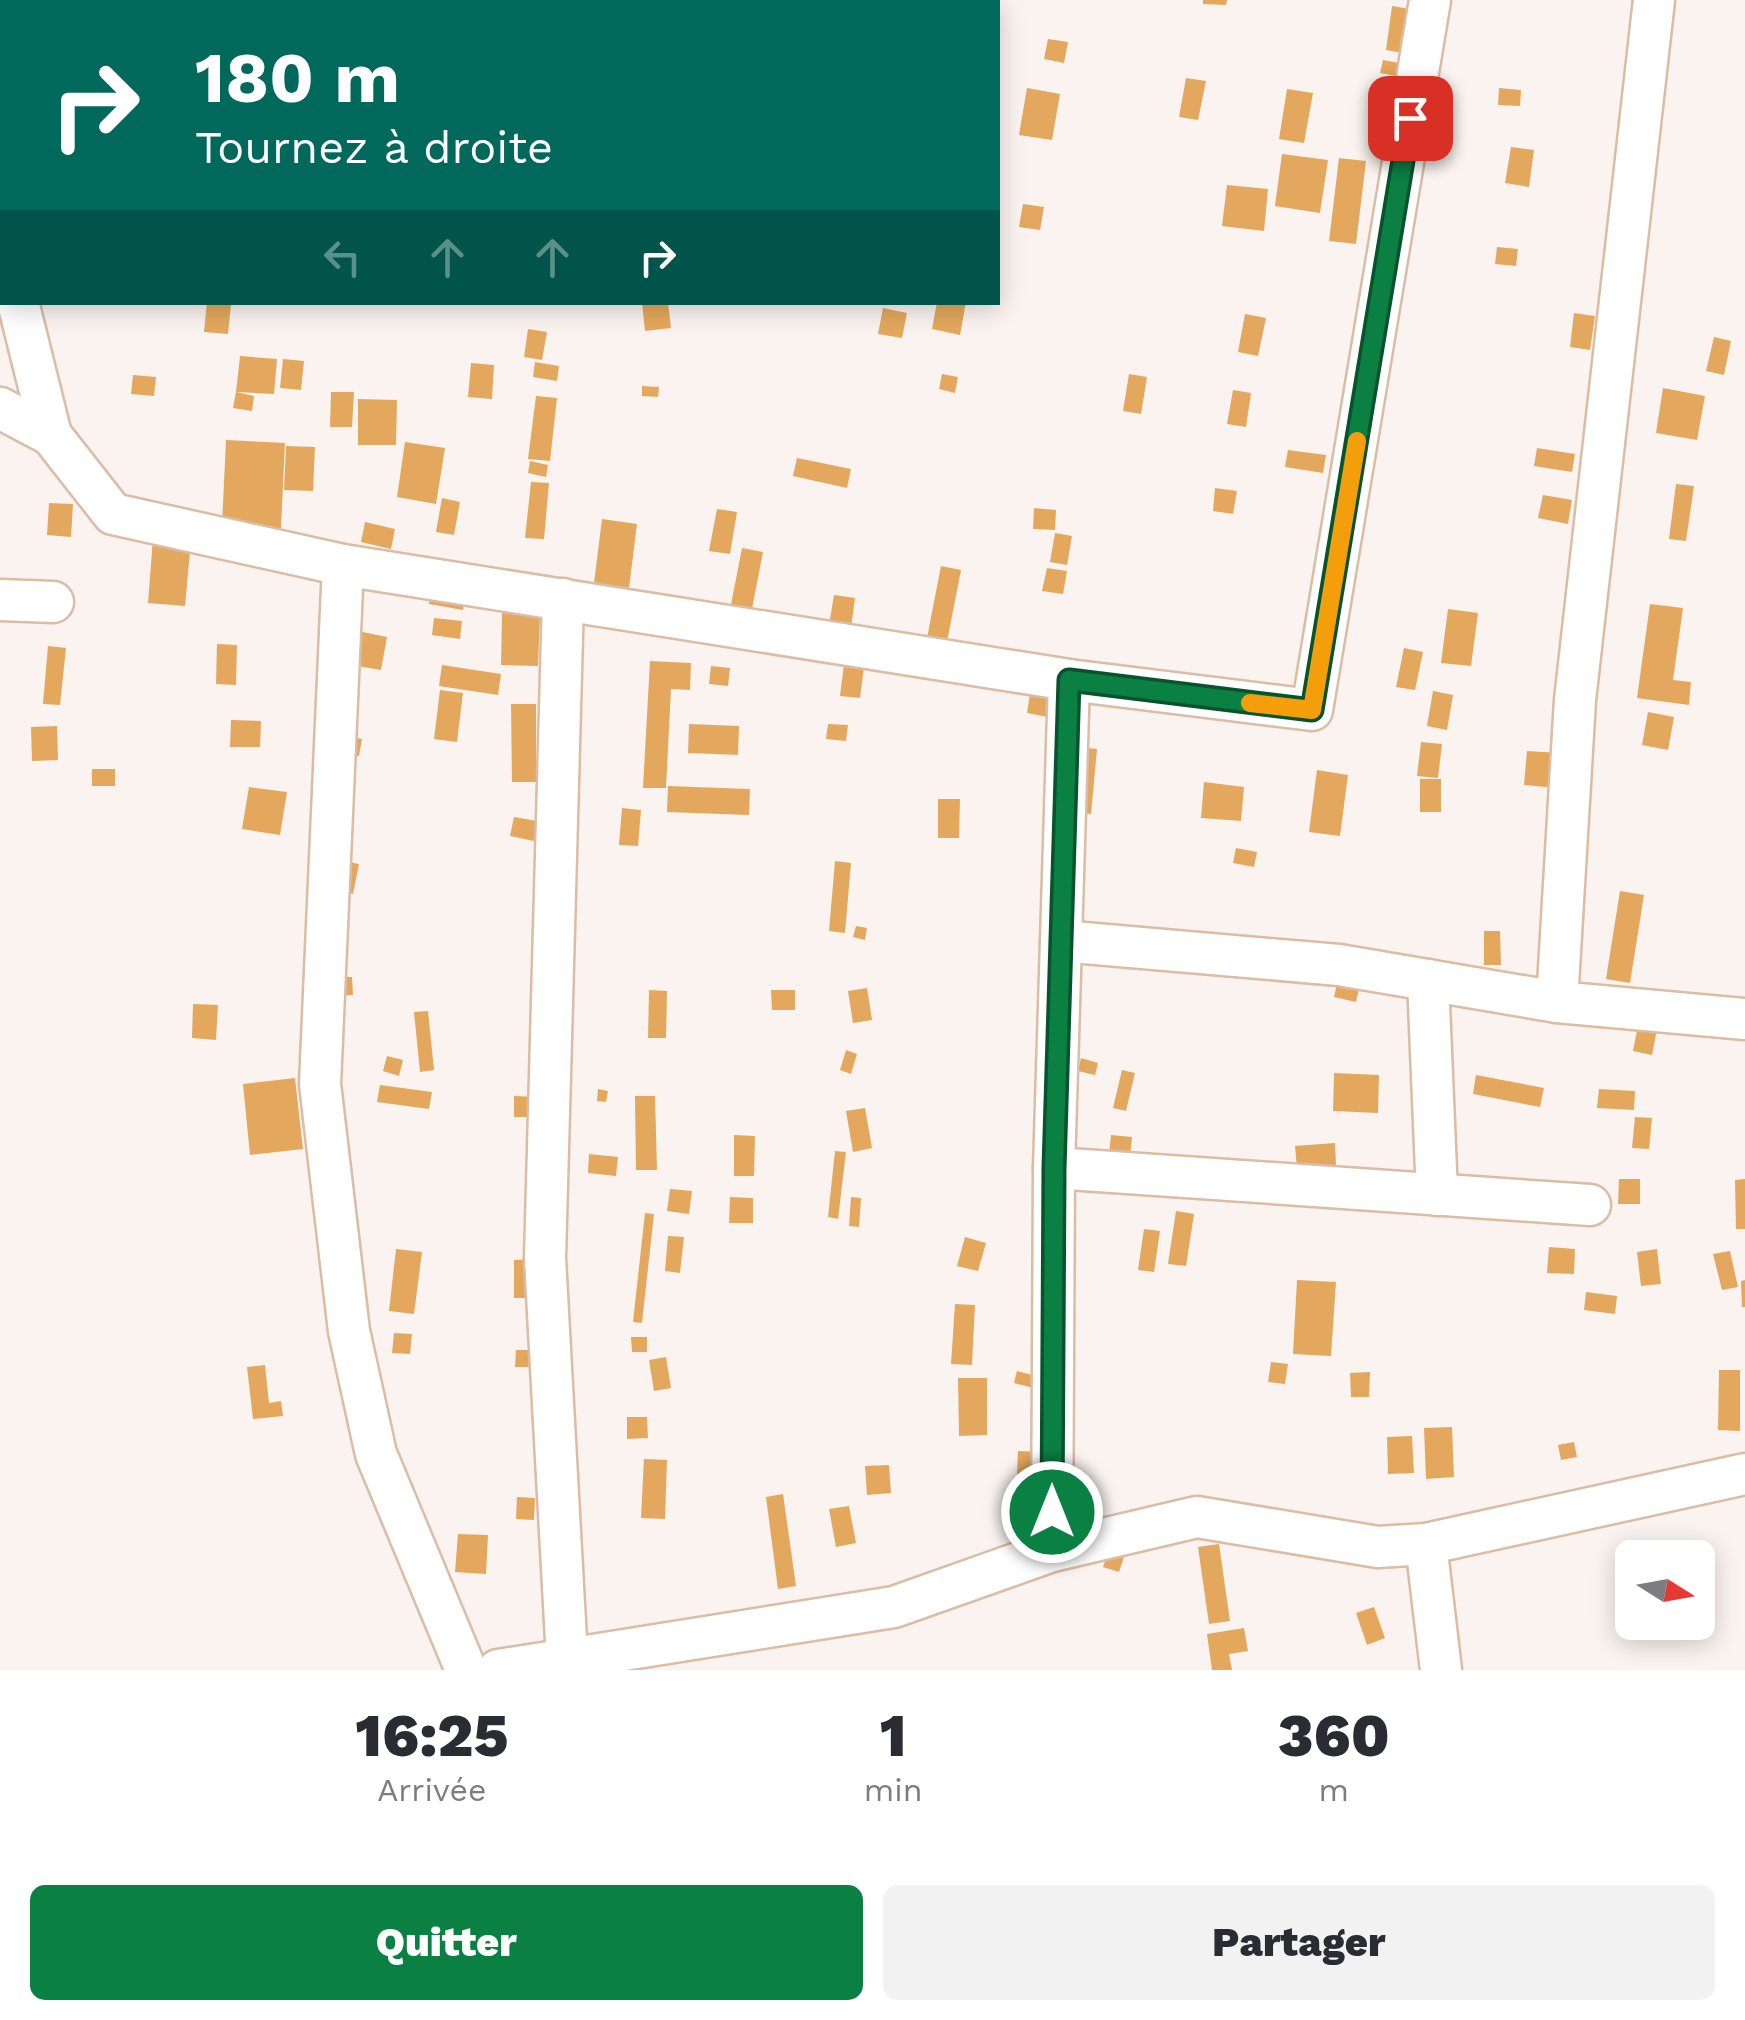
<!DOCTYPE html>
<html lang="fr">
<head>
<meta charset="utf-8">
<style>
	:root { --surface:#fff; --page:#f2f2f3; --text:#2b2b33; --muted:#7c7c81; --accent:#0b8043 }
	body { margin:0; font-family:"Work Sans",sans-serif; background:var(--page); color:var(--text); height:100vh; display:flex; flex-direction:column; font-size:38px; white-space:nowrap }
	* { box-sizing:border-box; margin:0 }
	p { font-size:32px; color:var(--muted) }
	.icon { flex:none; width:55px; height:55px; fill:none; stroke:currentColor; stroke-width:2; stroke-linecap:round; stroke-linejoin:round }
	.map { position:relative; height:1670px; overflow:hidden }
	.drawer { display:flex; flex-direction:column; background:var(--surface); flex:1 }
	.drawer>* { flex:none }
	.banner { position:absolute; left:0px; top:0px; width:1000px; height:305px; box-shadow:0 5px 25px #0003; background:#00695c; color:#fff; overflow:hidden }
	.needle { width:65px; rotate:101deg }
	.fabs { position:absolute; left:1615px; top:1540px; display:grid; gap:20px }
	.fabs a { display:grid; place-items:center; width:100px; height:100px; border-radius:15px; background:var(--surface); box-shadow:0 5px 25px #0003; font-size:50px }
	.pin { position:absolute; display:grid; place-items:center; width:85px; height:85px; color:#fff; margin:-42px; border-radius:20px; box-shadow:0 5px 15px #0006 }
	.me { position:absolute; width:110px; margin:-55px; rotate:0deg; stroke-linejoin:round; filter:drop-shadow(0 0 8px #0008) }
	.turn { display:flex; align-items:center; gap:35px; height:210px; padding:0 30px; font-size:45px }
	.turn .icon { width:130px; height:130px; stroke-width:2.5 }
	.turn b { display:block; font-size:70px; line-height:85px }
	.lanes { display:flex; align-items:center; height:95px; padding:0 30px; background:#0003; justify-content:center; gap:50px; direction:ltr }
	.lanes .off { opacity:.35 }
	.eta { display:flex; justify-content:space-evenly; align-items:center; height:170px; text-align:center }
	.eta b { font-size:60px; font-weight:800; line-height:70px }
	.cta { display:flex; gap:20px; margin-top:auto; padding:20px 30px }
	.cta a { flex:1; height:115px; border-radius:15px; background:var(--accent); color:#fff; font-size:40px; font-weight:800; line-height:115px; text-align:center }
	.cta a+a { background:var(--page); color:var(--text) }
	.map>svg:first-child { display:block }
	.building { fill:#e3a85d }
	.lines { fill:none; stroke-linecap:round; stroke-linejoin:round }
	.minor-casing { stroke:#dbbca5; stroke-width:45 }
	.minor { stroke:#fff; stroke-width:40 }
	.route-casing { stroke:#07532c; stroke-width:25 }
	.route { stroke:#0b8043; stroke-width:18 }
	.slow { stroke:#f59e0b; stroke-width:18 }
</style>
</head>
<body>
<div class="map">
<svg width="1745" height="1670" viewBox="0 0 1745 1670">
	<rect width="100%" height="100%" fill="#faf3ef"/>
	<g class="building">
		<path d="M1203 0H1227L1226 5 1203 4Z"/>
		<path d="M1392 6 1410 9 1403 53 1386 50Z"/>
		<path d="M1048 39 1068 42 1064 63 1044 59Z"/>
		<path d="M1383 60 1399 63 1397 76 1380 73Z"/>
		<path d="M1186 78 1206 81 1198 120 1179 117Z"/>
		<path d="M1027 88 1060 94 1052 140 1019 135Z"/>
		<path d="M1499 88 1521 90 1520 106 1498 105Z"/>
		<path d="M1287 89 1313 93 1304 143 1279 139Z"/>
		<path d="M1511 147 1534 150 1529 187 1505 183Z"/>
		<path d="M1282 154 1328 160 1320 213 1275 206Z"/>
		<path d="M1339 158 1366 161 1356 244 1329 241Z"/>
		<path d="M1227 185 1268 189 1264 231 1222 226Z"/>
		<path d="M1023 204 1044 207 1040 230 1019 227Z"/>
		<path d="M1497 247 1518 249 1516 266 1495 264Z"/>
		<path d="M207 302 231 305 228 334 204 332Z"/>
		<path d="M642 302H668L671 328 645 331Z"/>
		<path d="M937 302H966L960 335 932 329Z"/>
		<path d="M883 308 907 313 902 338 878 334Z"/>
		<path d="M1574 313 1595 316 1590 350 1570 347Z"/>
		<path d="M1245 314 1266 318 1258 356 1238 352Z"/>
		<path d="M528 329 547 332 542 360 524 357Z"/>
		<path d="M1714 337 1731 341 1724 375 1706 371Z"/>
		<path d="M240 356 277 359 274 394 236 392Z"/>
		<path d="M283 359 304 361 301 390 280 388Z"/>
		<path d="M535 362 559 366 557 381 533 377Z"/>
		<path d="M471 363 494 365 492 399 468 397Z"/>
		<path d="M942 374 958 377 955 393 939 389Z"/>
		<path d="M1129 374 1147 377 1141 414 1123 411Z"/>
		<path d="M133 375 156 377 154 396 131 394Z"/>
		<path d="M642 386 659 387 658 397 642 396Z"/>
		<path d="M1663 388 1705 396 1697 440 1656 433Z"/>
		<path d="M1233 390 1251 393 1246 427 1227 424Z"/>
		<path d="M236 392 254 396 252 411 233 408Z"/>
		<path d="M331 392H354L352 427H330Z"/>
		<path d="M536 396 557 398 550 461 528 459Z"/>
		<path d="M358 399 397 400 396 445H358Z"/>
		<path d="M226 440 285 443 281 528 222 525Z"/>
		<path d="M405 442 445 448 436 504 397 497Z"/>
		<path d="M286 446 315 447 313 491 284 490Z"/>
		<path d="M1537 448 1575 454 1572 472 1534 466Z"/>
		<path d="M1288 450 1326 455 1323 473 1285 467Z"/>
		<path d="M797 458 851 469 847 488 793 476Z"/>
		<path d="M530 461 548 465 546 477 528 473Z"/>
		<path d="M531 482 549 483 544 539 525 538Z"/>
		<path d="M1676 484 1694 486 1686 541 1669 539Z"/>
		<path d="M1215 488 1237 491 1233 514 1213 511Z"/>
		<path d="M1543 495 1572 500 1568 524 1538 518Z"/>
		<path d="M442 498 460 502 454 535 436 532Z"/>
		<path d="M49 503 73 504 71 537 47 535Z"/>
		<path d="M1034 508 1056 510 1055 530 1033 529Z"/>
		<path d="M717 509 737 512 730 554 709 551Z"/>
		<path d="M602 519 637 524 629 588 594 583Z"/>
		<path d="M365 522 395 529 391 549 361 542Z"/>
		<path d="M1055 533 1072 536 1067 565 1050 562Z"/>
		<path d="M153 538 191 541 185 606 148 603Z"/>
		<path d="M742 548 763 552 750 619 729 615Z"/>
		<path d="M941 566 961 570 947 642 927 638Z"/>
		<path d="M1047 568 1067 571 1063 594 1042 591Z"/>
		<path d="M432 584 466 590 463 610 429 604Z"/>
		<path d="M834 595 855 598 851 628 829 625Z"/>
		<path d="M1650 604 1683 608 1673 680 1691 682 1689 705 1637 698Z"/>
		<path d="M1448 609 1478 613 1471 666 1441 663Z"/>
		<path d="M502 613 540 615 538 666 501 665Z"/>
		<path d="M434 618 462 621 460 639 432 635Z"/>
		<path d="M353 630 387 637 381 670 346 664Z"/>
		<path d="M847 641 867 644 860 698 840 696Z"/>
		<path d="M217 644 237 645 236 685 216 684Z"/>
		<path d="M48 646 66 648 60 705 43 704Z"/>
		<path d="M1404 648 1423 652 1415 690 1396 687Z"/>
		<path d="M650 661 691 663 690 690 671 689 666 788H643Z"/>
		<path d="M442 665 501 674 498 695 439 686Z"/>
		<path d="M711 666 730 668 728 686 709 684Z"/>
		<path d="M1032 681 1054 685 1048 717 1027 713Z"/>
		<path d="M440 690 463 693 457 742 434 739Z"/>
		<path d="M1433 691 1453 695 1447 730 1427 726Z"/>
		<path d="M511 704H536V782H512Z"/>
		<path d="M1648 712 1674 717 1668 750 1642 745Z"/>
		<path d="M231 720 261 721 260 747H230Z"/>
		<path d="M689 724 739 726 738 755 688 753Z"/>
		<path d="M828 724 848 725 846 741 826 739Z"/>
		<path d="M57 726 58 760 32 761 31 727Z"/>
		<path d="M346 736 362 739 359 756 343 754Z"/>
		<path d="M1421 742 1442 744 1438 778 1417 776Z"/>
		<path d="M1069 746 1097 749 1091 814 1062 812Z"/>
		<path d="M1527 751 1559 753 1557 788 1524 785Z"/>
		<rect x="92" y="769" width="23" height="17"/>
		<path d="M1317 770 1348 775 1340 836 1309 832Z"/>
		<rect x="1420" y="779" width="21" height="33"/>
		<path d="M1204 782 1244 787 1241 821 1201 818Z"/>
		<path d="M668 786 750 789 749 815 667 812Z"/>
		<path d="M249 787 287 792 280 835 242 829Z"/>
		<path d="M938 799H960L959 838H938Z"/>
		<path d="M622 808 641 810 638 846 619 845Z"/>
		<path d="M514 817 537 821 534 841 510 836Z"/>
		<path d="M1236 848 1257 852 1254 867 1233 863Z"/>
		<path d="M344 861 359 864 353 894 338 891Z"/>
		<path d="M835 861 851 863 845 933 829 931Z"/>
		<path d="M1620 891 1644 895 1630 983 1606 979Z"/>
		<path d="M856 926 867 928 865 940 853 937Z"/>
		<path d="M1484 931H1500L1501 965H1484Z"/>
		<path d="M1340 971 1362 976 1356 1002 1334 997Z"/>
		<path d="M334 977H352L353 995 335 996Z"/>
		<path d="M867 988 872 1020 853 1023 848 991Z"/>
		<path d="M649 990 667 991 666 1038H648Z"/>
		<path d="M771 990H795V1010H772Z"/>
		<path d="M193 1004 218 1005 216 1040 192 1038Z"/>
		<path d="M428 1011 434 1070 420 1072 414 1012Z"/>
		<path d="M1640 1015 1659 1019 1652 1055 1633 1051Z"/>
		<path d="M846 1050 857 1054 851 1074 840 1070Z"/>
		<path d="M387 1056 403 1060 399 1076 383 1071Z"/>
		<path d="M1081 1058 1098 1063 1095 1075 1078 1071Z"/>
		<path d="M1122 1070 1135 1073 1126 1111 1113 1108Z"/>
		<path d="M1334 1073 1379 1075 1378 1113 1333 1111Z"/>
		<path d="M1476 1075 1544 1088 1540 1107 1473 1094Z"/>
		<path d="M295 1078 303 1149 250 1155 243 1084Z"/>
		<path d="M380 1085 432 1092 429 1109 377 1102Z"/>
		<path d="M598 1089 608 1091 606 1102 597 1101Z"/>
		<path d="M1599 1089 1635 1091 1634 1110 1597 1108Z"/>
		<path d="M514 1096 538 1097 537 1117H514Z"/>
		<path d="M635 1096H655L657 1170H636Z"/>
		<path d="M865 1108 872 1148 853 1152 846 1111Z"/>
		<path d="M1635 1117 1652 1118 1649 1149 1632 1148Z"/>
		<path d="M734 1135 755 1136 754 1176H734Z"/>
		<path d="M1111 1135 1132 1137 1130 1157 1109 1155Z"/>
		<path d="M1335 1143 1336 1165 1297 1168 1295 1146Z"/>
		<path d="M835 1151 846 1152 838 1219 828 1217Z"/>
		<path d="M589 1154 618 1157 616 1176 588 1173Z"/>
		<path d="M1619 1179H1640V1204H1618Z"/>
		<path d="M1745 1179V1229H1736L1735 1180Z"/>
		<path d="M670 1189 692 1191 689 1214 667 1211Z"/>
		<path d="M730 1197 753 1198V1223H729Z"/>
		<path d="M851 1197 861 1198 859 1227 849 1226Z"/>
		<path d="M1176 1211 1194 1214 1186 1266 1168 1264Z"/>
		<path d="M645 1213 654 1214 642 1323 633 1322Z"/>
		<path d="M1144 1229 1160 1231 1154 1272 1138 1270Z"/>
		<path d="M668 1236 684 1237 680 1273 665 1271Z"/>
		<path d="M965 1237 986 1243 978 1271 957 1266Z"/>
		<path d="M1549 1247 1575 1249 1574 1274 1547 1273Z"/>
		<path d="M396 1249 422 1252 414 1314 389 1311Z"/>
		<path d="M1657 1249 1661 1284 1641 1286 1637 1252Z"/>
		<path d="M1730 1251 1738 1287 1722 1290 1713 1254Z"/>
		<path d="M535 1259V1298H514V1260Z"/>
		<path d="M1297 1280 1336 1282 1331 1356 1293 1354Z"/>
		<path d="M1745 1280V1307H1742L1741 1281Z"/>
		<path d="M1586 1292 1617 1296 1615 1314 1584 1310Z"/>
		<path d="M955 1304 975 1305 972 1365 951 1364Z"/>
		<path d="M394 1333 412 1334 410 1354 392 1353Z"/>
		<path d="M631 1337H647V1352H632Z"/>
		<path d="M516 1350H531L530 1367H515Z"/>
		<path d="M666 1357 671 1388 654 1391 649 1360Z"/>
		<path d="M1271 1362 1288 1364 1285 1384 1268 1382Z"/>
		<path d="M265 1365 269 1403 281 1401 283 1416 253 1419 247 1367Z"/>
		<path d="M1719 1370H1740V1431L1718 1430Z"/>
		<path d="M1017 1371 1036 1376 1033 1388 1014 1383Z"/>
		<path d="M1370 1372 1369 1397H1351L1350 1373Z"/>
		<path d="M958 1378H987V1435L959 1436Z"/>
		<path d="M627 1417H647L648 1438 627 1439Z"/>
		<path d="M1452 1427 1454 1477 1426 1479 1424 1428Z"/>
		<path d="M1412 1436 1414 1473 1388 1474 1387 1437Z"/>
		<path d="M1574 1442 1577 1457 1561 1460 1558 1445Z"/>
		<path d="M1018 1451 1042 1452 1041 1475 1017 1474Z"/>
		<path d="M644 1459 667 1460 665 1519 641 1518Z"/>
		<path d="M889 1465 891 1493 867 1495 865 1466Z"/>
		<path d="M783 1494 796 1586 778 1589 766 1497Z"/>
		<path d="M517 1497 535 1498 534 1520 516 1519Z"/>
		<path d="M849 1506 856 1543 836 1547 829 1509Z"/>
		<path d="M458 1534 488 1535 486 1574 455 1572Z"/>
		<path d="M1219 1544 1230 1621 1209 1624 1198 1547Z"/>
		<path d="M1108 1552 1124 1557 1119 1572 1103 1567Z"/>
		<path d="M1374 1607 1385 1638 1367 1645 1356 1613Z"/>
		<path d="M1244 1628 1248 1651 1229 1654 1232 1670H1212L1207 1634Z"/>
	</g>
	<g class="lines">
		<defs>
			<g id="minor">
				<path d="M46 2 47 0"/>
				<path d="M283 2 284 0"/>
				<path d="M0 8H2"/>
				<path d="M18 302 51 435"/>
				<path d="M0 408 51 435 113 514 343 565"/>
				<path d="M563 599 545 1258 567 1659"/>
				<path d="M0 600 53 602"/>
				<path d="M1061 941 1339 965 1557 1002 1745 1019"/>
				<path d="M1428 980 1437 1195"/>
				<path d="M1557 1002 1575 700 1654 0"/>
				<path d="M1054 1168 1590 1205"/>
				<path d="M1426 1544 1441 1670"/>
				<path d="M1052 1551 1054 1168 1069 680"/>
				<path d="M466 1670 376 1454 349 1331 320 1084 343 565 1069 680 1312 710 1430 0"/>
				<path d="M498 1670 894 1607 1052 1551 1197 1517 1378 1547 1426 1544 1745 1474"/>
			</g>
		</defs>
		<use href="#minor" class="minor-casing"/>
		<use href="#minor" class="minor"/>
	</g>
	<g class="lines">
		<defs>
			<path id="route" d="M1052 1512 1054 1168 1069 680 1312 710 1410 118"/>
		</defs>
		<use href="#route" class="route-casing"/>
		<use href="#route" class="route"/>
		<path class="slow" d="M1250 703 1312 710 1357 441"/>
	</g>
</svg>
<div class="fabs">
<a><svg class="needle" viewBox="-14 -14 28 28"><path d="M0-13l5 13h-10z" fill="#e53935"/><path d="M0 13l5-13h-10z" fill="#7c7c81"/></svg></a>
</div>
<div class="pin" style="left:1410px;top:118px;background:#d93025"><svg class="icon" aria-label="arrive" viewBox="0 0 24 24"><path d="M6 21V4h12l-3 4 3 4H6"/></svg></div>
<svg class="me" style="left:1052px;top:1512px" viewBox="-20 -20 40 40"><circle r="17" fill="#0b8043" stroke="#fff" stroke-width="3"/><path d="M0-11L8 9 0 5-8 9z" fill="#fff"/></svg>
<div class="banner">
<div class="turn"><svg class="icon" aria-label="right" viewBox="0 0 24 24"><path d="M7 20v-9h11M14 6l5 5-5 5"/></svg><div><b>180 m</b>Tournez à droite</div></div>
<div class="lanes"><svg class="icon off" aria-label="left" viewBox="0 0 24 24"><path d="M17 20v-9H6M10 6l-5 5 5 5"/></svg><svg class="icon off" aria-label="ahead" viewBox="0 0 24 24"><path d="M12 20V5M6 11l6-6 6 6"/></svg><svg class="icon off" aria-label="ahead" viewBox="0 0 24 24"><path d="M12 20V5M6 11l6-6 6 6"/></svg><svg class="icon" aria-label="right" viewBox="0 0 24 24"><path d="M7 20v-9h11M14 6l5 5-5 5"/></svg></div>
</div>
</div>
<section class="drawer">
<div class="eta">
<div><b>16:25</b><p>Arrivée</p></div>
<div><b>1</b><p>min</p></div>
<div><b>360</b><p>m</p></div>
</div>
<div class="cta"><a>Quitter</a><a>Partager</a></div>
</section>
</body>
</html>
